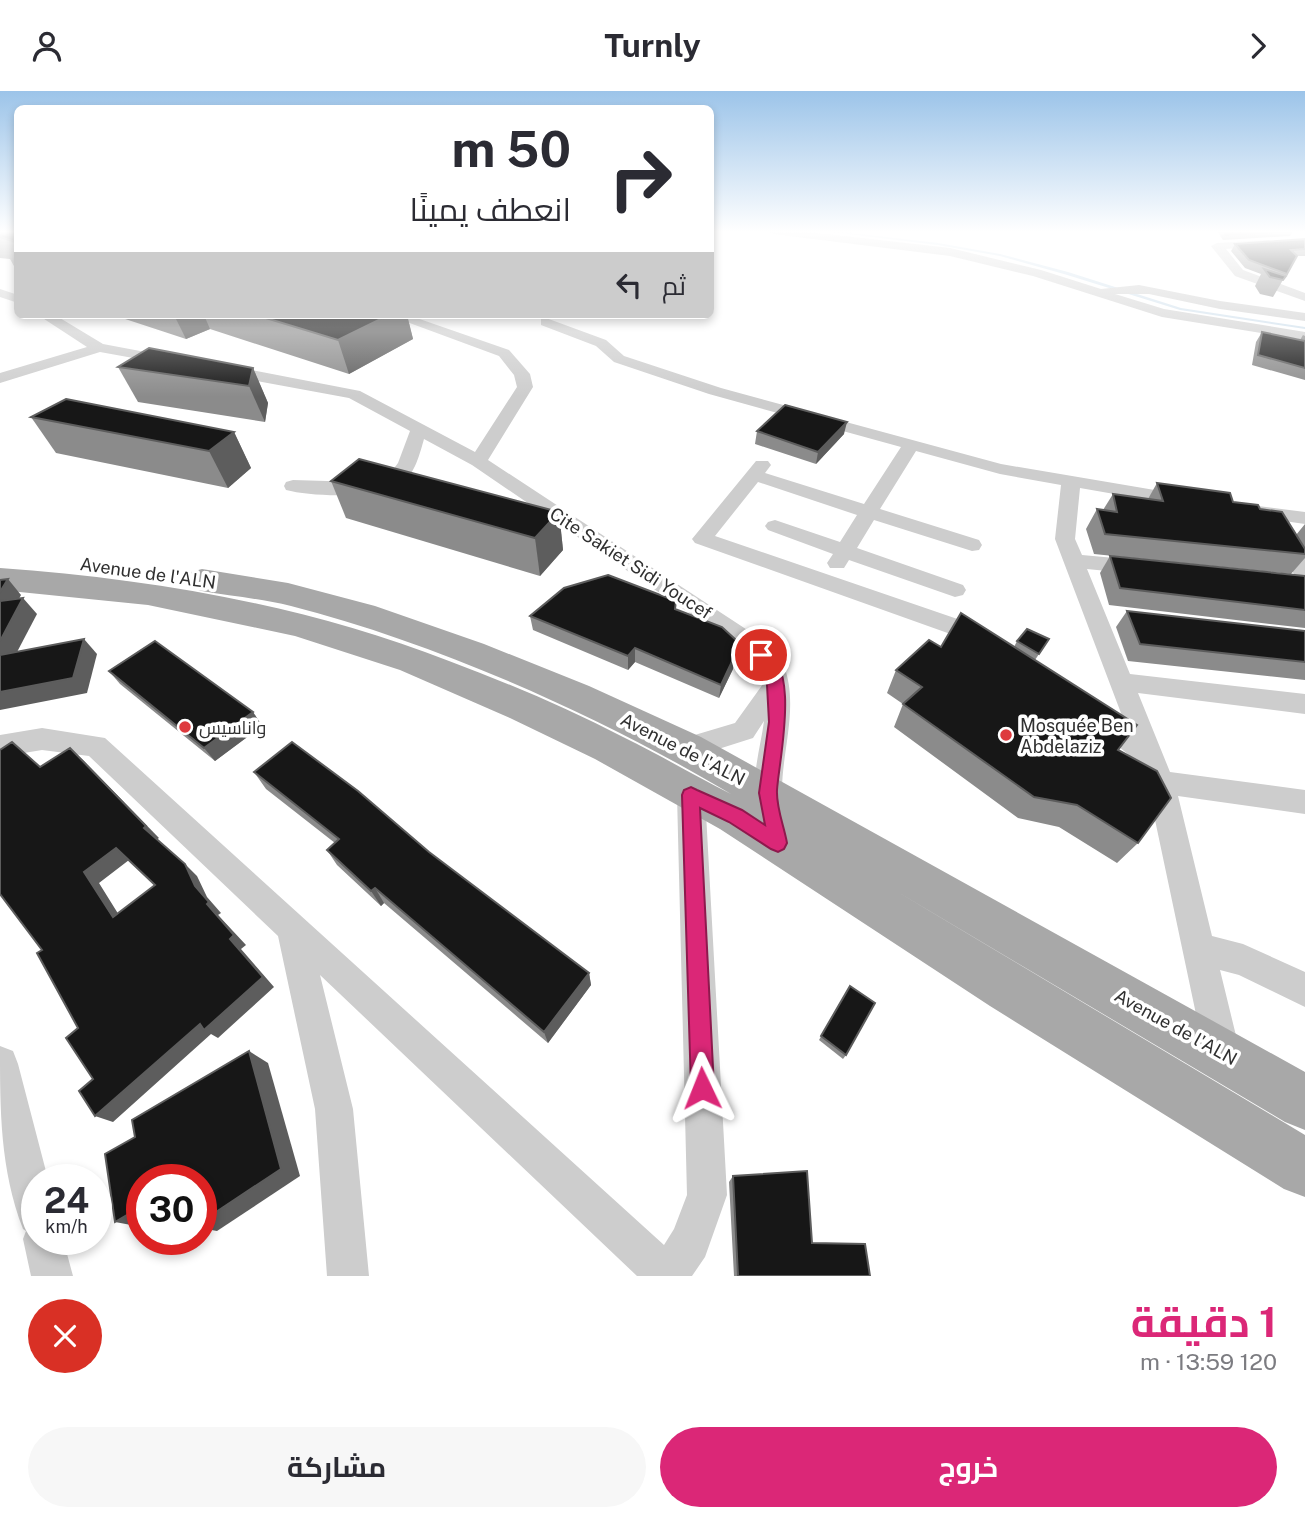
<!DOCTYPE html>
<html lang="ar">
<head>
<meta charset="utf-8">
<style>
	:root { --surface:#fff; --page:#f7f7f7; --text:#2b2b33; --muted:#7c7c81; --accent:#db2777 }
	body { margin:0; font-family:"Public Sans",Cairo,sans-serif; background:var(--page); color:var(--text); direction:rtl; height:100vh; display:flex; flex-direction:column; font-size:26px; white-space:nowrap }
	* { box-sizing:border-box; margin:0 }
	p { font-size:23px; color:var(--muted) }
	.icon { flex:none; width:38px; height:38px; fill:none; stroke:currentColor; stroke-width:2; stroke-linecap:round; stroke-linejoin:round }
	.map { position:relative; height:1185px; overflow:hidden; direction:ltr }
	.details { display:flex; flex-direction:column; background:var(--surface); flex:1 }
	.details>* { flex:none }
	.hud { position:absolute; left:14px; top:14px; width:700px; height:214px; border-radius:10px; box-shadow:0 4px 10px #0003; direction:rtl; background:#fff; color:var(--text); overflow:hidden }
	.speed { position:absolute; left:21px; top:1073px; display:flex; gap:14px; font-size:35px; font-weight:700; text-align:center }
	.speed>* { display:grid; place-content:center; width:91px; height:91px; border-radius:50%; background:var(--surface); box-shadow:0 4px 10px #0003; line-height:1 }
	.speed small { font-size:18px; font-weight:400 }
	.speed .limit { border:10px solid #d22; background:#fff; color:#111 }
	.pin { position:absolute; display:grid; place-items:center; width:60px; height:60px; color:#fff; margin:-30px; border:4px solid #fff; border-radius:50%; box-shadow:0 2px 7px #0007 }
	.me { position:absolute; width:77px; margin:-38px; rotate:358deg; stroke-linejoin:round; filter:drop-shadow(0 0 5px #0008) }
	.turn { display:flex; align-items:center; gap:24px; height:147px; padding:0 28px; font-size:32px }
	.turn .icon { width:91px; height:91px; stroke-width:2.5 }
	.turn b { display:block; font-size:49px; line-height:60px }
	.then { display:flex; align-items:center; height:66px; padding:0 28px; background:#0003; gap:14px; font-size:26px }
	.round { display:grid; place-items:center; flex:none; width:74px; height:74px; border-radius:37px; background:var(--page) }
	.summary { display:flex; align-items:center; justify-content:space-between; height:119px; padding:0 28px }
	h1 { font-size:42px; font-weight:700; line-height:52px; color:var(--accent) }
	.primary-button { display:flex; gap:14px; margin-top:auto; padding:14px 28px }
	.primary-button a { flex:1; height:80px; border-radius:42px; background:var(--accent); color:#fff; font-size:28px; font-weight:700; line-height:80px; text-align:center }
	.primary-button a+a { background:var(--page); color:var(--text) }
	header { display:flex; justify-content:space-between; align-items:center; height:91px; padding:0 28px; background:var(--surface); font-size:32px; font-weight:700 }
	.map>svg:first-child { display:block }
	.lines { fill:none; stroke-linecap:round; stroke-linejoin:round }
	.stream { fill:#cbddeb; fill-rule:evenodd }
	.street { fill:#cdcdcd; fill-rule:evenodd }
	.primary { fill:#a8a8a8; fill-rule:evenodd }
	.wall { fill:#8b8b8b }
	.shaded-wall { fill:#5d5d5d }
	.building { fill:#171717; stroke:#5d5d5d; stroke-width:2; fill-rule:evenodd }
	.route { fill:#db2777; stroke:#8e194d; stroke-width:2 }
	.poi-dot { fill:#de3a3e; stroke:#fff; stroke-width:2.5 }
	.labels { text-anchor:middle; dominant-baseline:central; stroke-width:7; stroke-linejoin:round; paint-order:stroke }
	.street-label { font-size:18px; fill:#303030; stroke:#fff }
	.poi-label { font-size:18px; fill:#303030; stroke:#fff; text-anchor:start }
</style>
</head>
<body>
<header><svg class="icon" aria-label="forward" viewBox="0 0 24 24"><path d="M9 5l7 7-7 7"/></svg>Turnly<svg class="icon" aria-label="person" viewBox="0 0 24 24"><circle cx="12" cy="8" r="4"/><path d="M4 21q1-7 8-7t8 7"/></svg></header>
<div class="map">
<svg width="1305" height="1185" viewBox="0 0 1305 1185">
	<rect width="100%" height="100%" fill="#fff"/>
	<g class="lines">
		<path class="stream" d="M823 140H834L938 152 1000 163 1068 181 1181 217 1305 236V238L1180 219 1064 183 1000 165 938 154Z"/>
		<g class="street">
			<path d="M767 140H800L950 157 1041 179 1101 198 1139 194 1220 210 1305 222V230L1220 218 1149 203H1115L1164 218 1305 241V249L1162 226 1033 185 950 165 773 143Z"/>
			<path d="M1268 149 1274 152 1272 154 1226 158 1243 179 1305 202V210L1235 185 1211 155 1217 152Z"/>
			<path d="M0 198 18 204V212L0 206Z"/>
			<path d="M38 224H55L103 253 172 266 179 270 172 274 100 261 0 292V282L87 256Z"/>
			<path d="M388 224H408L509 259 530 283 533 296 488 369 758 546C766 554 780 564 784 575 799 615 782 659 782 700 782 711 786 716 781 727L771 730 761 727C747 698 760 661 764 630L753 647 687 668 678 665 674 657 678 649 735 632 763 593 760 578 742 558 472 374 424 348C420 362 415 383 402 392 379 408 313 406 286 399L284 395 286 391 293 389 361 391 389 384 398 372 410 340 349 307 225 284 220 282 217 279 220 276 225 274 360 300 475 361 517 296 514 284 499 265Z"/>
			<path d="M546 227 606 249 624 265 721 297 1001 373 1190 405 1193 409 1183 415 1080 397 1075 448 1082 464 1137 469 1144 471 1148 476 1144 481 1137 483 1087 478 1130 583 1305 603V623L1138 602 1170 681 1305 699V723L1178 705 1212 845 1243 853 1305 881V916L1239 884 1220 879 1240 961 1235 974 1222 979 1209 974 1204 961 1147 691C1134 655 1102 653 1089 628L1093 621 1102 618 1124 630 1055 448 1061 394 1000 383 916 360 880 418 979 449 982 454 979 459 972 460 874 429 857 457 963 494 966 499 963 504 955 506 849 469 844 477H830L827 472 833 463 768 439 765 435 768 431 775 429 840 451 857 424 758 391 715 445 972 533 991 545 995 551 991 557C977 561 968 552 956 545L695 452 692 448 756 370H768L771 374 765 382 864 413 901 356 709 303 614 271 596 255 541 234V228Z"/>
			<path d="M1250 414 1305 421V433L1243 424 1240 420 1243 416Z"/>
			<path d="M1281 439 1288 441 1305 466V490L1297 488 1271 445 1274 441Z"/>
			<path d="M42 637 105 647 664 1154 674 1138 687 1104 677 704 681 696 691 692 701 696 705 704 727 1104 705 1166 692 1185H637L320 884 353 1018 369 1185H327L315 1018 278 845 89 665 42 659 0 666V644Z"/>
			<path d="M0 955 13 960 18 973 48 1088H37V1148H63L73 1185H31L23 1148 26 1140 23 1138C0 1078 0 1019 0 955Z"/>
		</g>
		<path class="primary" d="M0 477C153 488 305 514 449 570 508 592 567 617 623 646 660 664 695 685 731 703 600 625 439 553 291 515 262 508 232 505 202 500L191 497 186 489 191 481 202 478 288 492 375 515 484 553 589 595 701 646 1305 981V1039L1285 1031 886 794 1305 1044V1106L1284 1098 990 915 720 738 595 668 510 627 400 579 295 545 148 514 0 499Z"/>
	</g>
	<g class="wall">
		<path d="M0 140H18V176L14 175 10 168 0 167Z"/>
		<path d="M1217 140H1293L1290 145 1223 149Z"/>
		<path d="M1305 148V165H1297L1273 206 1260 203 1255 195 1261 183 1245 177 1231 160 1235 153Z"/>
		<path d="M113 224H407L413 248 349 283 210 238 186 248Z"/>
		<path d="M1262 241 1300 249 1303 244 1305 245V289L1252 274 1256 251Z"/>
		<path d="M118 276 253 277 268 312 265 331 138 311Z"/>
		<path d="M31 326 234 341 251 377 228 397 56 362Z"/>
		<path d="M757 340 844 343 816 373 755 353Z"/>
		<path d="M331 390 559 421 563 459 540 485 346 427Z"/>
		<path d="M1157 392 1260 418 1296 444 1305 433V467L1291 483 1094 463 1086 438 1097 418 1103 419 1113 403 1148 408Z"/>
		<path d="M1110 465 1305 485V537L1109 514 1100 482Z"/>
		<path d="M676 518 737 550 733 578 719 607 635 571 628 579 533 539 530 525Z"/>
		<path d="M1127 520 1305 540V589L1128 570 1116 536Z"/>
		<path d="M1049 548 1035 569 1118 659 1138 752 1117 772 1059 736 1018 727 894 636 903 613 887 602 896 579 1014 556 1017 550Z"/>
		<path d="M109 580 253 621 262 635 215 670 120 593Z"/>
		<path d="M254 681 429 761 589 882 591 894 548 952 384 812 381 815 337 774 327 759 335 752 266 698Z"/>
		<path d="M850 895 846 964 843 968 819 949Z"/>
		<path d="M733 1085 812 1152 870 1185H734L729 1091Z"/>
	</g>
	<g class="shaded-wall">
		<path d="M174 224H204L210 238 186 248Z"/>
		<path d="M389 224H407L413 248 349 283 338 249Z"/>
		<path d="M253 277 268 312 265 331 249 295Z"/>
		<path d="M847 331 844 343 816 373 818 361Z"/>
		<path d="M234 341 251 377 228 397 209 360Z"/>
		<path d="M559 421 563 459 540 485 535 447Z"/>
		<path d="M8 488 21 504 9 526 0 517V501Z"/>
		<path d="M23 507 37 523 6 582 0 575V550Z"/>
		<path d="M84 548 97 563 87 602 0 619V601Z"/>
		<path d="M635 557V571L628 579V565Z"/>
		<path d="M735 564 733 578 719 607 721 594Z"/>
		<path d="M253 621 262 635 215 670 204 657Z"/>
		<path d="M70 657 84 670 159 747 156 749 144 737Z"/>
		<path d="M116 757 129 769 99 792 127 837 113 826 84 781Z"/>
		<path d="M185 773 197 785 207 806 221 822 218 824 246 854 241 858 274 896 218 947 211 943 113 1031 95 1025 230 848 195 795Z"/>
		<path d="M375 797 384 812 381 815 371 800Z"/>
		<path d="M589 882 591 894 548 952 544 941Z"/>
		<path d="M249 960 268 972 300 1085 217 1140 201 1137V1131Z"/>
		<path d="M142 1115V1136L115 1131Z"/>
	</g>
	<g class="building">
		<path d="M8 140H18V152L0 146V144L13 140Z"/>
		<path d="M1223 140H1293L1226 144Z"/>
		<path d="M1305 148V158L1291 159 1297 165 1287 183 1249 169 1235 153Z"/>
		<path d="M1264 178 1286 185 1283 189 1270 186Z"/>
		<path d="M256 224H389L338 249Z"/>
		<path d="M1262 241 1305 250V277L1258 264Z"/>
		<path d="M149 257 253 277 249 295 118 276Z"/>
		<path d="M66 308 234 341 209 360 31 326Z"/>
		<path d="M785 314 847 331 818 361 757 340Z"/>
		<path d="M359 368 559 421 535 447 331 390Z"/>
		<path d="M1157 392 1230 402 1233 411 1258 414 1260 418 1282 421 1305 458V463L1105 443 1097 418 1117 421 1113 403 1163 410Z"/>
		<path d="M1110 465 1305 485V519L1120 497Z"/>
		<path d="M608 484 676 510 675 518 722 536 737 550 735 564 721 594 635 557 628 565 530 525 564 497Z"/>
		<path d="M8 488 0 501V489Z"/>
		<path d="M23 507 0 550V510Z"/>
		<path d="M1127 520 1305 540V571L1140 553Z"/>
		<path d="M961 522 1137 634 1118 659 1157 680 1171 707 1138 752 1077 714 1034 706 903 613 922 596 896 579 929 549 941 556Z"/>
		<path d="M1027 538 1049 548 1039 563 1017 550Z"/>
		<path d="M84 548 73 587 0 601V564Z"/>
		<path d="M155 550 253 621 204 657 109 580Z"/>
		<path d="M12 651 40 676 70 657 146 735 144 737 185 773 195 795 209 811 207 813 234 844 230 848 263 886 204 939 200 933 95 1025 79 1000 93 988 66 947 78 937 37 862 42 859 0 803V659ZM116 757 155 794 113 826 84 781Z"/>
		<path d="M292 651 358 700 429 761 589 882 544 941 375 797 371 800 327 759 339 748 254 681Z"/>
		<path d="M850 895 875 912 846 964 821 945Z"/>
		<path d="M249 960 281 1078 201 1131V1088H142V1115L115 1131 105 1063 135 1046 132 1029Z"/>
		<path d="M807 1080 812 1152 865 1153 870 1185H738L733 1085Z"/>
	</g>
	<linearGradient id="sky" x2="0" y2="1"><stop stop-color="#9cc4e9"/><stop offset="0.46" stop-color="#fff"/><stop offset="1" stop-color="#fff" stop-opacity="0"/></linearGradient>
	<rect width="1305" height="306" fill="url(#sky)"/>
	<path class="route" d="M761 558C802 570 779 668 777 699 776 716 784 735 787 752L784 758 778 761 771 758 729 731 700 717 714 997 711 1006 702 1009 694 1006 691 997 682 704 684 699 691 696 697 699 742 719 765 734 759 702 769 631 767 594 764 577 753 564Z"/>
	<g class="poi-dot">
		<circle cx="185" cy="636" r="7"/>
		<circle cx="1006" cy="644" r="7"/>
	</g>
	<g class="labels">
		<g class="street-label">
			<text transform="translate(631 472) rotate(33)">Cite Sakiet Sidi Youcef</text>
			<text transform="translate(148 482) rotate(8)">Avenue de l'ALN</text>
			<text transform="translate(683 658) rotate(27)">Avenue de l'ALN</text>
			<text transform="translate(1176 936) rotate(29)">Avenue de l'ALN</text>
		</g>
		<g class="poi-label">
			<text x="1020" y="634">Mosquée Ben<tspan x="1020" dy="21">Abdelaziz</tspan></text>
			<text x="199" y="636">واناسيس</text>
		</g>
	</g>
</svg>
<div class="speed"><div>24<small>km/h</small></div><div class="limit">30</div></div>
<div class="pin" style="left:761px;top:564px;background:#d93025"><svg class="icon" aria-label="arrive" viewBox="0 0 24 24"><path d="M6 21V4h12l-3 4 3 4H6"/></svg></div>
<svg class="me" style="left:702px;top:997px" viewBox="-20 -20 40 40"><path d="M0-17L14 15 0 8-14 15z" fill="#db2777" stroke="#fff" stroke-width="4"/></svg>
<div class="hud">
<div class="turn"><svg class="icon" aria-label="right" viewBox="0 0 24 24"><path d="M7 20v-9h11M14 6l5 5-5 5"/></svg><div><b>50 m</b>انعطف يمينًا</div></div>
<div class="then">ثم<svg class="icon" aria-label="left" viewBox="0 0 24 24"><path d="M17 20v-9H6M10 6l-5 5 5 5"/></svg></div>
</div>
</div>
<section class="details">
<div class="summary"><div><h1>1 دقيقة</h1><p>120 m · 13:59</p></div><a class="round" style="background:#d93025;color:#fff"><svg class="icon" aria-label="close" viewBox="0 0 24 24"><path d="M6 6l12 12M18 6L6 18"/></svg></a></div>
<div class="primary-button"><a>خروج</a><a>مشاركة</a></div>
</section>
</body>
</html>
